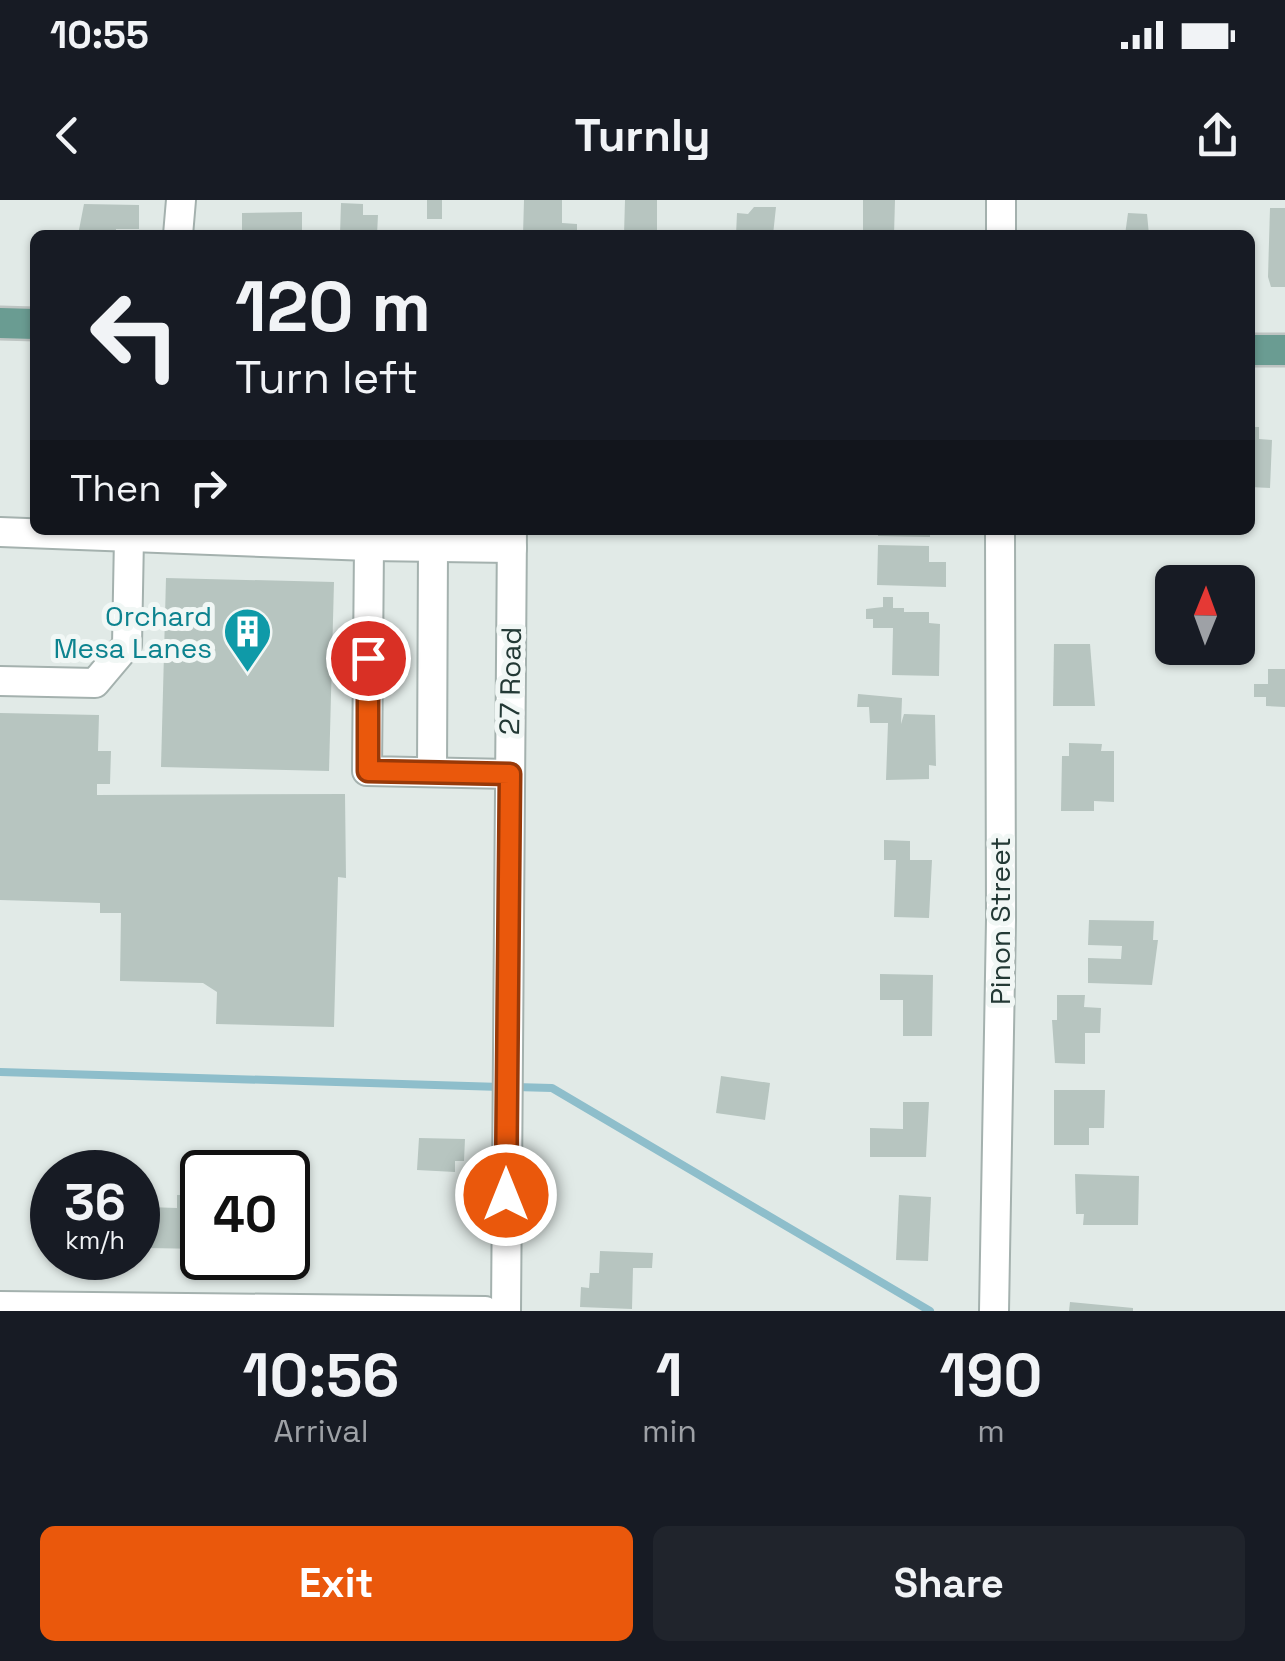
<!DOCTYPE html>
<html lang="en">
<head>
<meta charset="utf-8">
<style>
	:root { --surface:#171b24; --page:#20242c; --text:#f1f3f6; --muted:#9ea1a6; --accent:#ea580c }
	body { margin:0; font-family:"Space Grotesk",sans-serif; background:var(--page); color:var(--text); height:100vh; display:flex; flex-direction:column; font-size:38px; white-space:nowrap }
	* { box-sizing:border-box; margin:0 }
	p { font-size:32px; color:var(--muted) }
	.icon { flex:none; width:55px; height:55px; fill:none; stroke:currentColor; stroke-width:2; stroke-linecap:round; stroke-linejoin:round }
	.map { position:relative; height:1111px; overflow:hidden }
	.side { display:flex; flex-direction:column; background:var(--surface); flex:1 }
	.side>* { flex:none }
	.banner { position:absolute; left:30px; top:30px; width:1225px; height:305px; border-radius:15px; box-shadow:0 2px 8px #0004; background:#171b24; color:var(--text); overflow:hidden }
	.needle { width:65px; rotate:1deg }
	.tools { position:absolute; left:1155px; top:365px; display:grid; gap:20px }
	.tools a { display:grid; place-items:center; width:100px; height:100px; border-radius:15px; background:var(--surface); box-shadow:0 2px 8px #0004; font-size:50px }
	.speed { position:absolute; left:30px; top:950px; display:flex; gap:20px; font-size:50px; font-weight:700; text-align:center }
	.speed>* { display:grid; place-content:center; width:130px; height:130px; border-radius:50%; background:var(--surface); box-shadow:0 2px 8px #0004; line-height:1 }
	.speed small { font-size:25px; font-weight:400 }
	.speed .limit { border:5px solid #111; border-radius:15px; background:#fff; color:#111 }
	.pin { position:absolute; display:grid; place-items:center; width:85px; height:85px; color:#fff; margin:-42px; border:5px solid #fff; border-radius:50%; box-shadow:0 2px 10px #0007 }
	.me { position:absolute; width:110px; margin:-55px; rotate:0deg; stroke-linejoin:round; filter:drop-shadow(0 0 8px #0008) }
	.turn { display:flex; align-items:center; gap:35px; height:210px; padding:0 40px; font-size:45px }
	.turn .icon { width:130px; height:130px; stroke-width:2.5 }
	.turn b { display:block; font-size:70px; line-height:85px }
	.then { display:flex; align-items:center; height:95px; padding:0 40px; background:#0003; gap:20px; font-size:38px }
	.eta { display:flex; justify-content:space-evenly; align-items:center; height:170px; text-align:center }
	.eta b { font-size:60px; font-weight:600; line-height:70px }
	.primary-button { display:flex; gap:20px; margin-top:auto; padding:20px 40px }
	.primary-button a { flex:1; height:115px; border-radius:15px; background:var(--accent); color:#fff; font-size:40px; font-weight:600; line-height:115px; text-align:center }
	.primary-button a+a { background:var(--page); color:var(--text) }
	.status { display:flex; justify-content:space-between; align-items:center; height:70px; padding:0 50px; background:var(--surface); direction:ltr }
	.status svg { height:28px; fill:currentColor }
	header { display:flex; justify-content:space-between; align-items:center; height:130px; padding:0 40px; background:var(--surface); font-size:45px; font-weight:600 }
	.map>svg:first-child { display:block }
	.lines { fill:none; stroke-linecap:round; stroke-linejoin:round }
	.stream { stroke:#8ebecb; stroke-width:8 }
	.building { fill:#b7c5c0 }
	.minor-casing { stroke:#a4b1ae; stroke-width:32 }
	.major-casing { stroke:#bdc4c2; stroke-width:35 }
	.minor { stroke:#fff; stroke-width:28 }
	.major { stroke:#6a9c92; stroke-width:30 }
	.route-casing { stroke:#983908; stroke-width:25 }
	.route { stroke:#ea580c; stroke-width:18 }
	.labels { text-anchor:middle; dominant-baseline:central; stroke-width:10; stroke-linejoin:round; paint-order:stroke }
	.culture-label { font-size:28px; fill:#0d838f; stroke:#f1f7f5; text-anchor:end }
	.street-label { font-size:28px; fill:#233935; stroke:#f1f7f5 }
</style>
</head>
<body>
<div class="status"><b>10:55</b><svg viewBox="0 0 49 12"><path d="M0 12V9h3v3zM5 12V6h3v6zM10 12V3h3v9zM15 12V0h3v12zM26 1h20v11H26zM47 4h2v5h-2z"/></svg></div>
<header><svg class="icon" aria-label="back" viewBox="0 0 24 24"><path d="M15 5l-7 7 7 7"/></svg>Turnly<svg class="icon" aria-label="share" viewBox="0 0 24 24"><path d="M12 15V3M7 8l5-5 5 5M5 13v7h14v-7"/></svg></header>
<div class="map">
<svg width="1285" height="1111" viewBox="0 0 1285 1111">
	<rect width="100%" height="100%" fill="#e1eae7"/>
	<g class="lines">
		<g class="stream">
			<path d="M0 872 501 887"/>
			<path d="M515 887 552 888 930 1111"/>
		</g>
	</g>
	<g class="building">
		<rect x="427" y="0" width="15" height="19"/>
		<path d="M524 0H562V23L577 24V35H523Z"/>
		<path d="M625 0H657V35H624Z"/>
		<path d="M863 0H895L894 35H863Z"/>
		<path d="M341 3 363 4V15H378L377 35H340Z"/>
		<path d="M84 4 139 5V29H116V35H78Z"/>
		<path d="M754 7H776L773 35H736L737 13 748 14Z"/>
		<path d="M1270 8H1285V87H1271L1268 77Z"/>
		<path d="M302 12V35H242V13Z"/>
		<path d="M1128 13 1147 14 1149 35H1125Z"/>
		<path d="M1250 227H1259V239L1272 240 1270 288 1250 287Z"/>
		<path d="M878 330H930V337L878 336Z"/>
		<path d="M878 345 929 346V362H946V387L877 385Z"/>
		<path d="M166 378 334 382 329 571 161 567Z"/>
		<path d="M883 397H893V408H904V412H929V423L940 424 939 476 892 475 893 428H873V419H866V409L883 407Z"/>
		<path d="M1054 444H1090L1095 506H1053Z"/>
		<path d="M1268 469H1285V507L1266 506V497H1254V484H1268Z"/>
		<path d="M858 494 902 498 901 524 904 514 935 515 936 566 929 565V579L886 580 888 523H870L869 507H857Z"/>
		<path d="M0 513 99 515 98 551H111L110 584H97V595L345 594 346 678 338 677 334 827 216 824 217 792 203 783 120 781 121 713H100V703L0 700Z"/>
		<path d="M1069 543 1102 544 1101 551H1114V602L1094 601V611H1061L1062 556H1069Z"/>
		<path d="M884 640 910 641V660H932L929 718 894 717 896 660H884Z"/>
		<path d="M1089 720 1154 721 1153 740H1158L1152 785 1088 783V758L1121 759 1122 746 1088 745Z"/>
		<path d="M880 774 933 775 932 836H903V800H880Z"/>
		<path d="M1057 795H1085L1084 807 1101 808 1100 833H1085V864L1055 863 1052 820H1057Z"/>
		<path d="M721 876 770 883 765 920 716 913Z"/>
		<path d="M1054 890H1105L1104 928H1089V945H1054Z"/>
		<path d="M903 902H929L926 957H870V928L903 929Z"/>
		<path d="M419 938 465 939 464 961H455V972L417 970Z"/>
		<path d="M1075 974 1139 976 1138 1025H1083L1084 1014H1076Z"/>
		<path d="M177 995H202V1049L147 1048 148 1007 177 1008Z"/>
		<path d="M899 995 931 997 928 1061 896 1060Z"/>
		<path d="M288 1016 307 1017 306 1036H288Z"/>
		<path d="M600 1051 653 1053 652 1068H633L632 1109 580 1107 581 1087 589 1088 590 1073H599Z"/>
		<path d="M1070 1102 1133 1108V1111H1069Z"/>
	</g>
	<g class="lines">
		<defs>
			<g id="minor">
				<path d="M178 35 181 0"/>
				<path d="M1001 35V0"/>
				<path d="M0 332 369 346 367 571 509 574"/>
				<path d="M369 346 512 348"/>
				<path d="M0 481 95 483 127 445 129 337"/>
				<path d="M432 572 433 347"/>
				<path d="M0 1106 485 1111"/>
				<path d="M506 1111 512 330"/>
				<path d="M994 1111 1001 720 1000 330"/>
			</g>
			<g id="major">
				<path d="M0 123 35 124"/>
				<path d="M1250 150H1285"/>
			</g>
		</defs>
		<use href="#minor" class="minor-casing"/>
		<use href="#major" class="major-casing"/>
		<use href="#minor" class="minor"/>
		<use href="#major" class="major"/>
	</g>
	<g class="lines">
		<defs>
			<path id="route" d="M368 458V571L510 574 506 995"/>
		</defs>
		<use href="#route" class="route-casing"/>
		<use href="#route" class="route"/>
	</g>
	<defs>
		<symbol id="building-pin" viewBox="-11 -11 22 30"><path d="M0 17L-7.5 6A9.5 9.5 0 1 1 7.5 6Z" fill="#0f9aa8" stroke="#f1f7f5"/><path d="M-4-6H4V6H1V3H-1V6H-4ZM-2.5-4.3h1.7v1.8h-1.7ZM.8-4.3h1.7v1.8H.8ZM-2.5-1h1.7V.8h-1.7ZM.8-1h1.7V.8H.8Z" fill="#fff"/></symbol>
	</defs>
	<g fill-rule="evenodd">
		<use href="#building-pin" x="220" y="404" width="55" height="75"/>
	</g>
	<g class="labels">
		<g class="culture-label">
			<text x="212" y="416">Orchard<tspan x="212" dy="32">Mesa Lanes</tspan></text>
		</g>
		<g class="street-label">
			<text transform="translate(510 481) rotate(-89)">27 Road</text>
			<text transform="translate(1000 721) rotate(-90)">Pinon Street</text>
		</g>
	</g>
</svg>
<div class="tools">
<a><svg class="needle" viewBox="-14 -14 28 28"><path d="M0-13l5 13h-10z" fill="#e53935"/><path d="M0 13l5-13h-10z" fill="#9ea1a6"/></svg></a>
</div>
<div class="speed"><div>36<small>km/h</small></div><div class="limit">40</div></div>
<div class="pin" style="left:368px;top:458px;background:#d93025"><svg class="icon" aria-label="arrive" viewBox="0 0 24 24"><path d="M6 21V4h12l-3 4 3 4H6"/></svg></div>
<svg class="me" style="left:506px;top:995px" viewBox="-20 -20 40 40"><circle r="17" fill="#ea580c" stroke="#fff" stroke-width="3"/><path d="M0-11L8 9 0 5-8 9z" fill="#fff"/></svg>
<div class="banner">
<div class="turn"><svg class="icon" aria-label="left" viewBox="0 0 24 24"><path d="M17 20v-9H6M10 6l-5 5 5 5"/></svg><div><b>120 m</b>Turn left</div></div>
<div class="then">Then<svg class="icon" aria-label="right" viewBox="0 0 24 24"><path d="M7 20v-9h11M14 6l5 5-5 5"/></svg></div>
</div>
</div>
<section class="side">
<div class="eta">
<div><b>10:56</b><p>Arrival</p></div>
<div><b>1</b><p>min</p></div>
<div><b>190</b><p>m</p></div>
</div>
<div class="primary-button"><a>Exit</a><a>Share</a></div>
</section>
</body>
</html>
